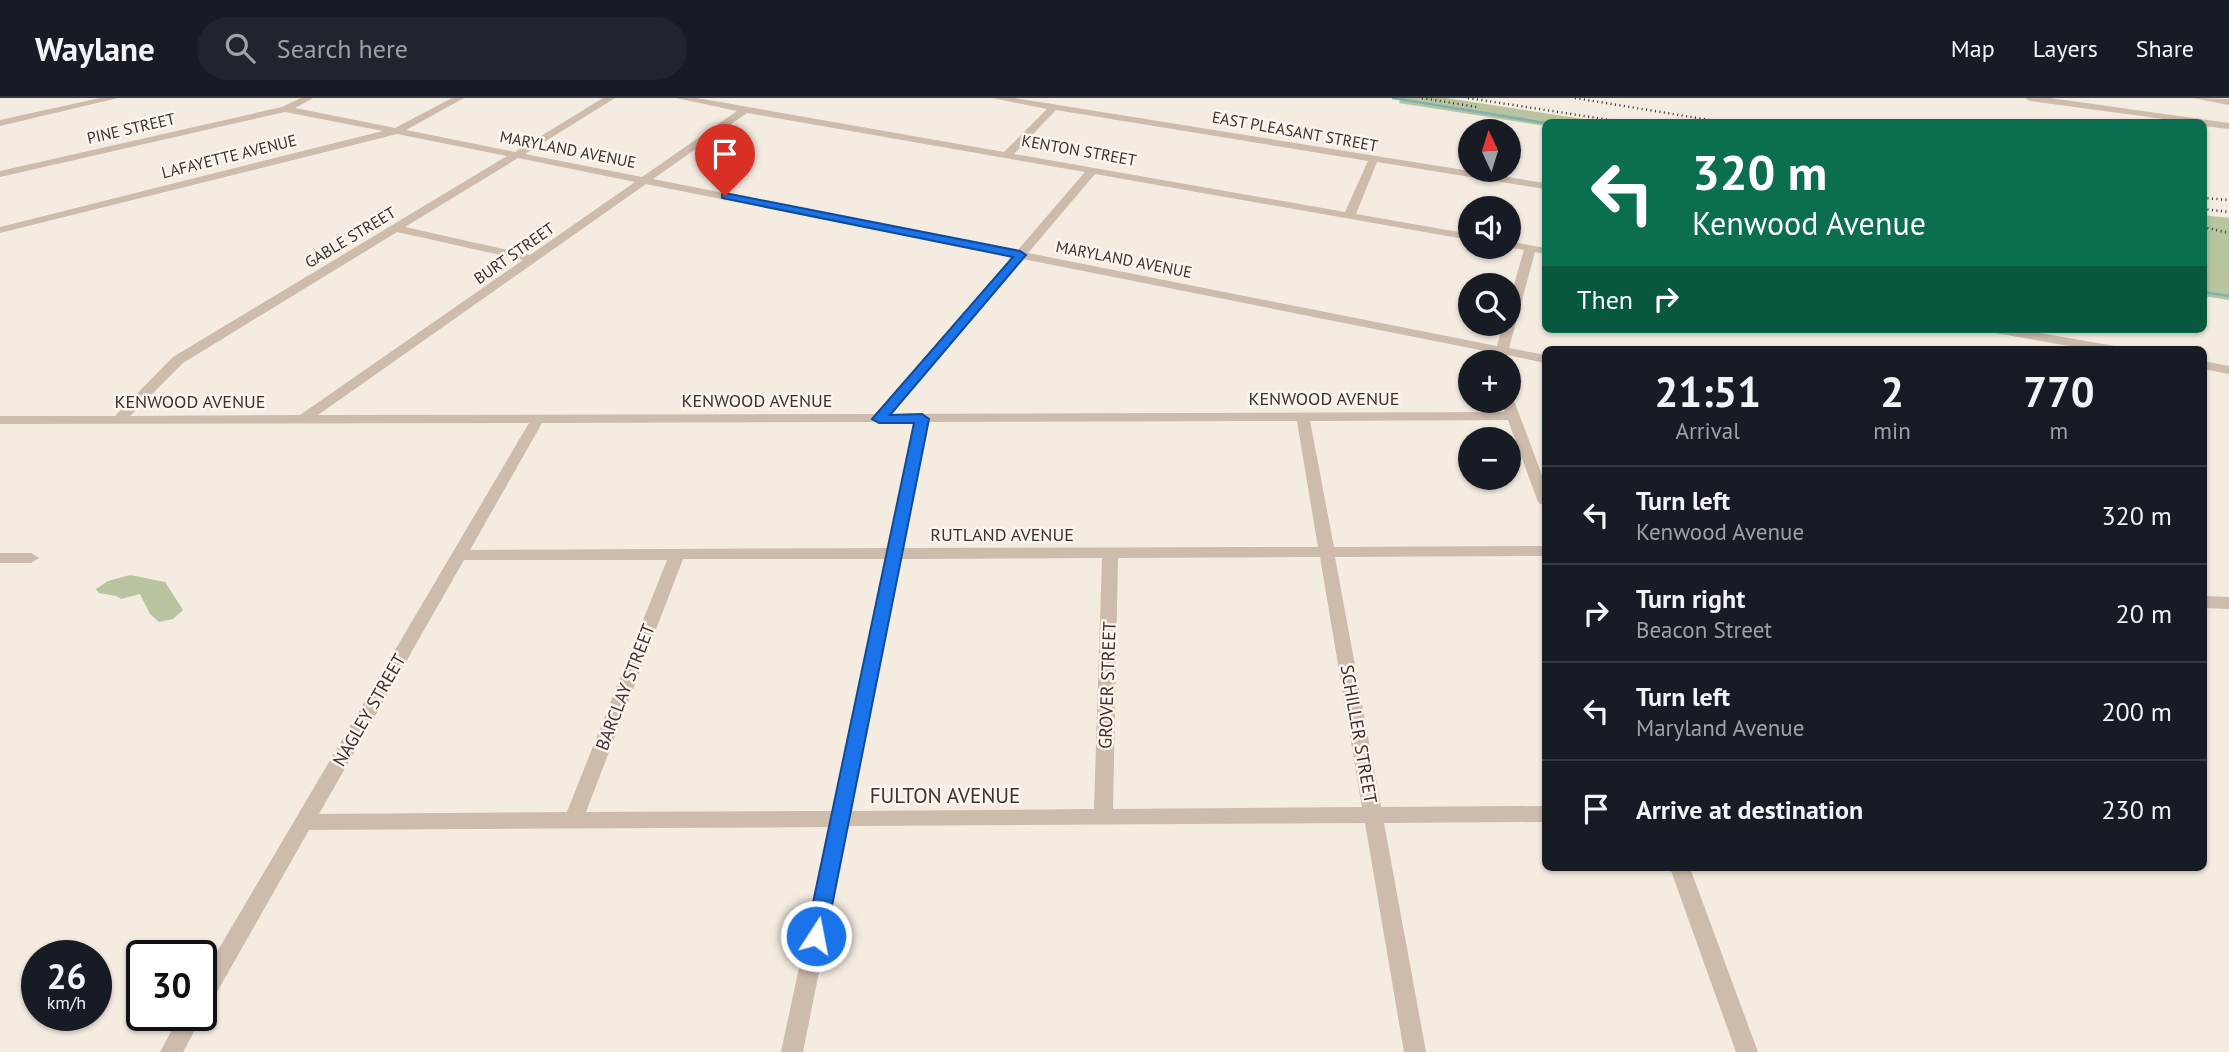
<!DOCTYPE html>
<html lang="en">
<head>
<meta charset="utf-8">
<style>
	:root { --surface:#171b24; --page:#20242c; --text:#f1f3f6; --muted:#9ea1a6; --line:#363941 }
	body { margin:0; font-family:"PT Sans",sans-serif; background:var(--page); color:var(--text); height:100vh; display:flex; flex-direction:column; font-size:26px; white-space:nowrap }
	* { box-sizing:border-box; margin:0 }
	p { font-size:23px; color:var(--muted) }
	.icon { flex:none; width:38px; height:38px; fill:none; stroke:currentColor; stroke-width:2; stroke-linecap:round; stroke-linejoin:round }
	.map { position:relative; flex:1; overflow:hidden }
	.drawer { position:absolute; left:1542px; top:248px; width:665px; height:525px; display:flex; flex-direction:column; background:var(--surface); border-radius:10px; box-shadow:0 2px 5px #0004 }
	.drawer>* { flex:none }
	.banner { position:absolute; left:1542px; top:21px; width:665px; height:214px; border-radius:10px; box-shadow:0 2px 5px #0004; background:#0b6e4f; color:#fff; overflow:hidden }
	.needle { width:46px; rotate:356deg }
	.controls { position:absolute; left:1458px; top:21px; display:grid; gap:14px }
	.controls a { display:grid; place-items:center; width:63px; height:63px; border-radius:50%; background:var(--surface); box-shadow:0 2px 5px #0004; font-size:35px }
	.speed { position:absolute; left:21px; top:842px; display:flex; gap:14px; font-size:35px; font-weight:700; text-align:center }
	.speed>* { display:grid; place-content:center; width:91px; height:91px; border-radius:50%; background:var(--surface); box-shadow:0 2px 5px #0004; line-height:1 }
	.speed small { font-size:18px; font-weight:400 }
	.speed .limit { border:4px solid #111; border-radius:10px; background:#fff; color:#111 }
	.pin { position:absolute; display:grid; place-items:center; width:60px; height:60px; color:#fff; margin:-72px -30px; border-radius:50% 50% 50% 0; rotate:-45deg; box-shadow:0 0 7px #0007 }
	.pin .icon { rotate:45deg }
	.me { position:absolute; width:77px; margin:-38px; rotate:11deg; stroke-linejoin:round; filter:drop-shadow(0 0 5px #0008) }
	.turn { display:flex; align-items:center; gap:24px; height:147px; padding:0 35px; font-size:32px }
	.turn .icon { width:91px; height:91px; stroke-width:2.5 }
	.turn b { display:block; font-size:49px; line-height:60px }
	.then { display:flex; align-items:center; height:66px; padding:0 35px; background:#0003; gap:14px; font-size:26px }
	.eta { display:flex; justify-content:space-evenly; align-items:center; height:119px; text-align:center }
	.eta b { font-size:42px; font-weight:700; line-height:49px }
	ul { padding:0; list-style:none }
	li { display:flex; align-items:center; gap:21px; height:98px; padding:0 35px; border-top:2px solid var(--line) }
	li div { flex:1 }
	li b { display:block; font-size:26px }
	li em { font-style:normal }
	header { display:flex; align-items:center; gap:42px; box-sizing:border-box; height:98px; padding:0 35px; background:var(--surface); border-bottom:2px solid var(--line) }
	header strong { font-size:33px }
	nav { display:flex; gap:38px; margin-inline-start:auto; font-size:24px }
	.search { width:490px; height:63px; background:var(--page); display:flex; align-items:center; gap:18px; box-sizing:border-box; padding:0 24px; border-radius:38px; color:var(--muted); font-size:26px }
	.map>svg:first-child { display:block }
	.green { fill:#b8c4a0 }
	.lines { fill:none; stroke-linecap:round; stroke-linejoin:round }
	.stream { stroke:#7fb0b2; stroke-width:2.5 }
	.minor { fill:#cdbbac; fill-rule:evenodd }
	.rail { stroke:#3b302b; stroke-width:2.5; stroke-dasharray:1 3.5; stroke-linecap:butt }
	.route { fill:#1a73e8; stroke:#114b97; stroke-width:2 }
	.labels { text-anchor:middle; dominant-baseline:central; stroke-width:5; stroke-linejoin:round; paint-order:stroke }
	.far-street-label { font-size:16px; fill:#3b302b; stroke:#fbf5ee }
	.street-label { font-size:18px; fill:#3b302b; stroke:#fbf5ee }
	.near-street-label { font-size:21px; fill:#3b302b; stroke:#fbf5ee }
</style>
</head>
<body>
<header>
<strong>Waylane</strong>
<div class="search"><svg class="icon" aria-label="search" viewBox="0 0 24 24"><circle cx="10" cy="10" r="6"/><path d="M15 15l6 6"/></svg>Search here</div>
<nav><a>Map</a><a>Layers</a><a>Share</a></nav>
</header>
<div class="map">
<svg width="2229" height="954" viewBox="0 0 2229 954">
	<rect width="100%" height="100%" fill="#f4ebe1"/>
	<g class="green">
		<path d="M1401 0H1446L1603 24H1545V28L1399 5Z"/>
		<path d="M2203 117 2229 120V202L2203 198Z"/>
		<path d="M130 477 165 484 183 512 173 521 159 524 150 516 140 496 121 501 116 498 99 495 96 491 108 483Z"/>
	</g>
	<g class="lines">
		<g class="stream">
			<path d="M1393 0 1545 25"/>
			<path d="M2203 194 2229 198"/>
		</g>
		<g class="minor">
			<path d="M100 0H118L0 28V22Z"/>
			<path d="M301 0H313L295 10 395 30 452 0H464L406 32 515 54 603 0H615L525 56 642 79 737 13 676 0H697L1004 54 1047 11 992 0H1015L1545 85V91L1377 64 1356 116 1470 136V142L1095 76 1028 155 1497 248 1503 226H1508V207L1524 152 1505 149H1508V143L1545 150V156L1535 154 1509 250 1545 257V265L1507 257 1505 264H1493L1495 255 1023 161 891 316 1505 314 1501 303H1508V299L1513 300 1545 385V409L1538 404 1508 322 1310 323 1334 449 1545 448V458L1335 459 1381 709 1545 708V724L1384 725 1426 954H1404L1365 725 848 728 803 954H781L829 729 309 732 209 908 201 911V881L529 325 0 326V318H115L173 259 507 58 397 36 0 135V129L383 33 285 14 0 79V73L282 9ZM1056 12 1368 63 1345 114 1014 56ZM747 15 1085 74 1017 153 653 81ZM518 60 635 84 530 157 405 129ZM646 86 1012 159 876 316 318 317ZM397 134 523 162 300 317 130 318 183 265ZM1297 323 1318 449 903 450 928 324ZM874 324H915L888 450 470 452 542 325ZM1320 459 1362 709 1113 711 1118 460ZM1102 460 1094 711 851 713 901 461ZM683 461H886L832 713 586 714ZM464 462H667L567 714 319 716Z"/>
			<path d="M2025 0H2050L2229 25V31L2203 28V24H2186L2030 3Z"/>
			<path d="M2193 0 2229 1V7Z"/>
			<path d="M1989 231H2016L2115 248 2121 252H2093L1995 235Z"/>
			<path d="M2203 263 2229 268V276L2203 271Z"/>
			<path d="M0 455H31L39 460 31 465H0Z"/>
			<path d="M2203 498 2229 499V511L2203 510Z"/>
			<path d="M1670 770H1690L1758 954H1736Z"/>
			<path d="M201 913 203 917 183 954H160L180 917H201Z"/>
		</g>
		<g class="rail">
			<path d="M1422 0 1477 9"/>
			<path d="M1468 0 1623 24"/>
			<path d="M1575 0 1722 24"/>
			<path d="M2203 100 2229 102"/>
			<path d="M2203 111 2229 114"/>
			<path d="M2203 129 2229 135"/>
		</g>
	</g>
	<path class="route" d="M725 95 1020 153 1026 157 890 317 922 316 929 321 826 838 823 845 816 847 809 845 806 838 914 325H879L872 321 1013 159 722 100V96Z"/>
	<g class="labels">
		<g class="far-street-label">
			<text transform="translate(131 30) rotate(-13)">PINE STREET</text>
			<text transform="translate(1295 33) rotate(10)">EAST PLEASANT STREET</text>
			<text transform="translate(568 51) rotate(11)">MARYLAND AVENUE</text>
			<text transform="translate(1079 52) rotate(10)">KENTON STREET</text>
			<text transform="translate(229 58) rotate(-14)">LAFAYETTE AVENUE</text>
			<text transform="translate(350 139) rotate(-31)">GABLE STREET</text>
			<text transform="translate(514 155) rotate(-35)">BURT STREET</text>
			<text transform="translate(1124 161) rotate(11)">MARYLAND AVENUE</text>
		</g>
		<g class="street-label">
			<text x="1324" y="300">KENWOOD AVENUE</text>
			<text x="757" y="302">KENWOOD AVENUE</text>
			<text x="190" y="303">KENWOOD AVENUE</text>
			<text x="1002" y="436">RUTLAND AVENUE</text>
			<text transform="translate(1107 587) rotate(-88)">GROVER STREET</text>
			<text transform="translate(625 589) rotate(-69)">BARCLAY STREET</text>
			<text transform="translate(369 612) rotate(-60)">NAGLEY STREET</text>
			<text transform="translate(1359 636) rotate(80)">SCHILLER STREET</text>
		</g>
		<g class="near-street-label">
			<text x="945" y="697">FULTON AVENUE</text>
		</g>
	</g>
</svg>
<div class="controls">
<a><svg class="needle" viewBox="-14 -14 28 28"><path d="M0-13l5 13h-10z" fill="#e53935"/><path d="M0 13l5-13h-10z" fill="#9ea1a6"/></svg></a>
<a><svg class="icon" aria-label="sound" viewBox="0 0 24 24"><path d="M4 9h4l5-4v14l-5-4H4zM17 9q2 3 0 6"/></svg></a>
<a><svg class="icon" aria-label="search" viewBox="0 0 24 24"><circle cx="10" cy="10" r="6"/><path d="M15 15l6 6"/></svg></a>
<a>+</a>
<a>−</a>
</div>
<div class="speed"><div>26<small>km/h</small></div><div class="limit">30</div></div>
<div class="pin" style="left:725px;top:98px;background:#d93025"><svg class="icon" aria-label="arrive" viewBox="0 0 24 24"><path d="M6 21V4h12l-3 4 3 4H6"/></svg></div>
<svg class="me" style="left:816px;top:838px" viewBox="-20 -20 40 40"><circle r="17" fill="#1a73e8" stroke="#fff" stroke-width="3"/><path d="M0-11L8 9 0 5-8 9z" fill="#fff"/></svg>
<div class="banner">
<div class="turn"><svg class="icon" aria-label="left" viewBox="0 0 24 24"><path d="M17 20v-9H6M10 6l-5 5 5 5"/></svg><div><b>320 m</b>Kenwood Avenue</div></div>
<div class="then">Then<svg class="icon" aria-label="right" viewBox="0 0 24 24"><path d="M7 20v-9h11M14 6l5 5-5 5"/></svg></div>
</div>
<section class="drawer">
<div class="eta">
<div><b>21:51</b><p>Arrival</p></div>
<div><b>2</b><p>min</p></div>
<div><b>770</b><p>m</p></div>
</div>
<ul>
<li><svg class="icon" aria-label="left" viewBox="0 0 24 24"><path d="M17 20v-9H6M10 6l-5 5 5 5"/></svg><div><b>Turn left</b><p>Kenwood Avenue</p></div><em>320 m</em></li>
<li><svg class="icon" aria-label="right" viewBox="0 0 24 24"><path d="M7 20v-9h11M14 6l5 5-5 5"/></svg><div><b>Turn right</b><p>Beacon Street</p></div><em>20 m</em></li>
<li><svg class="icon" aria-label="left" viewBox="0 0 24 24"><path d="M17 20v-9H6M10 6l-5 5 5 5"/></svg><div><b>Turn left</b><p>Maryland Avenue</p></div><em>200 m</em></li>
<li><svg class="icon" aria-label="arrive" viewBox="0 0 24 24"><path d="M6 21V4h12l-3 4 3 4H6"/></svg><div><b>Arrive at destination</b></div><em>230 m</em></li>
</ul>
</section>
</div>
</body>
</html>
